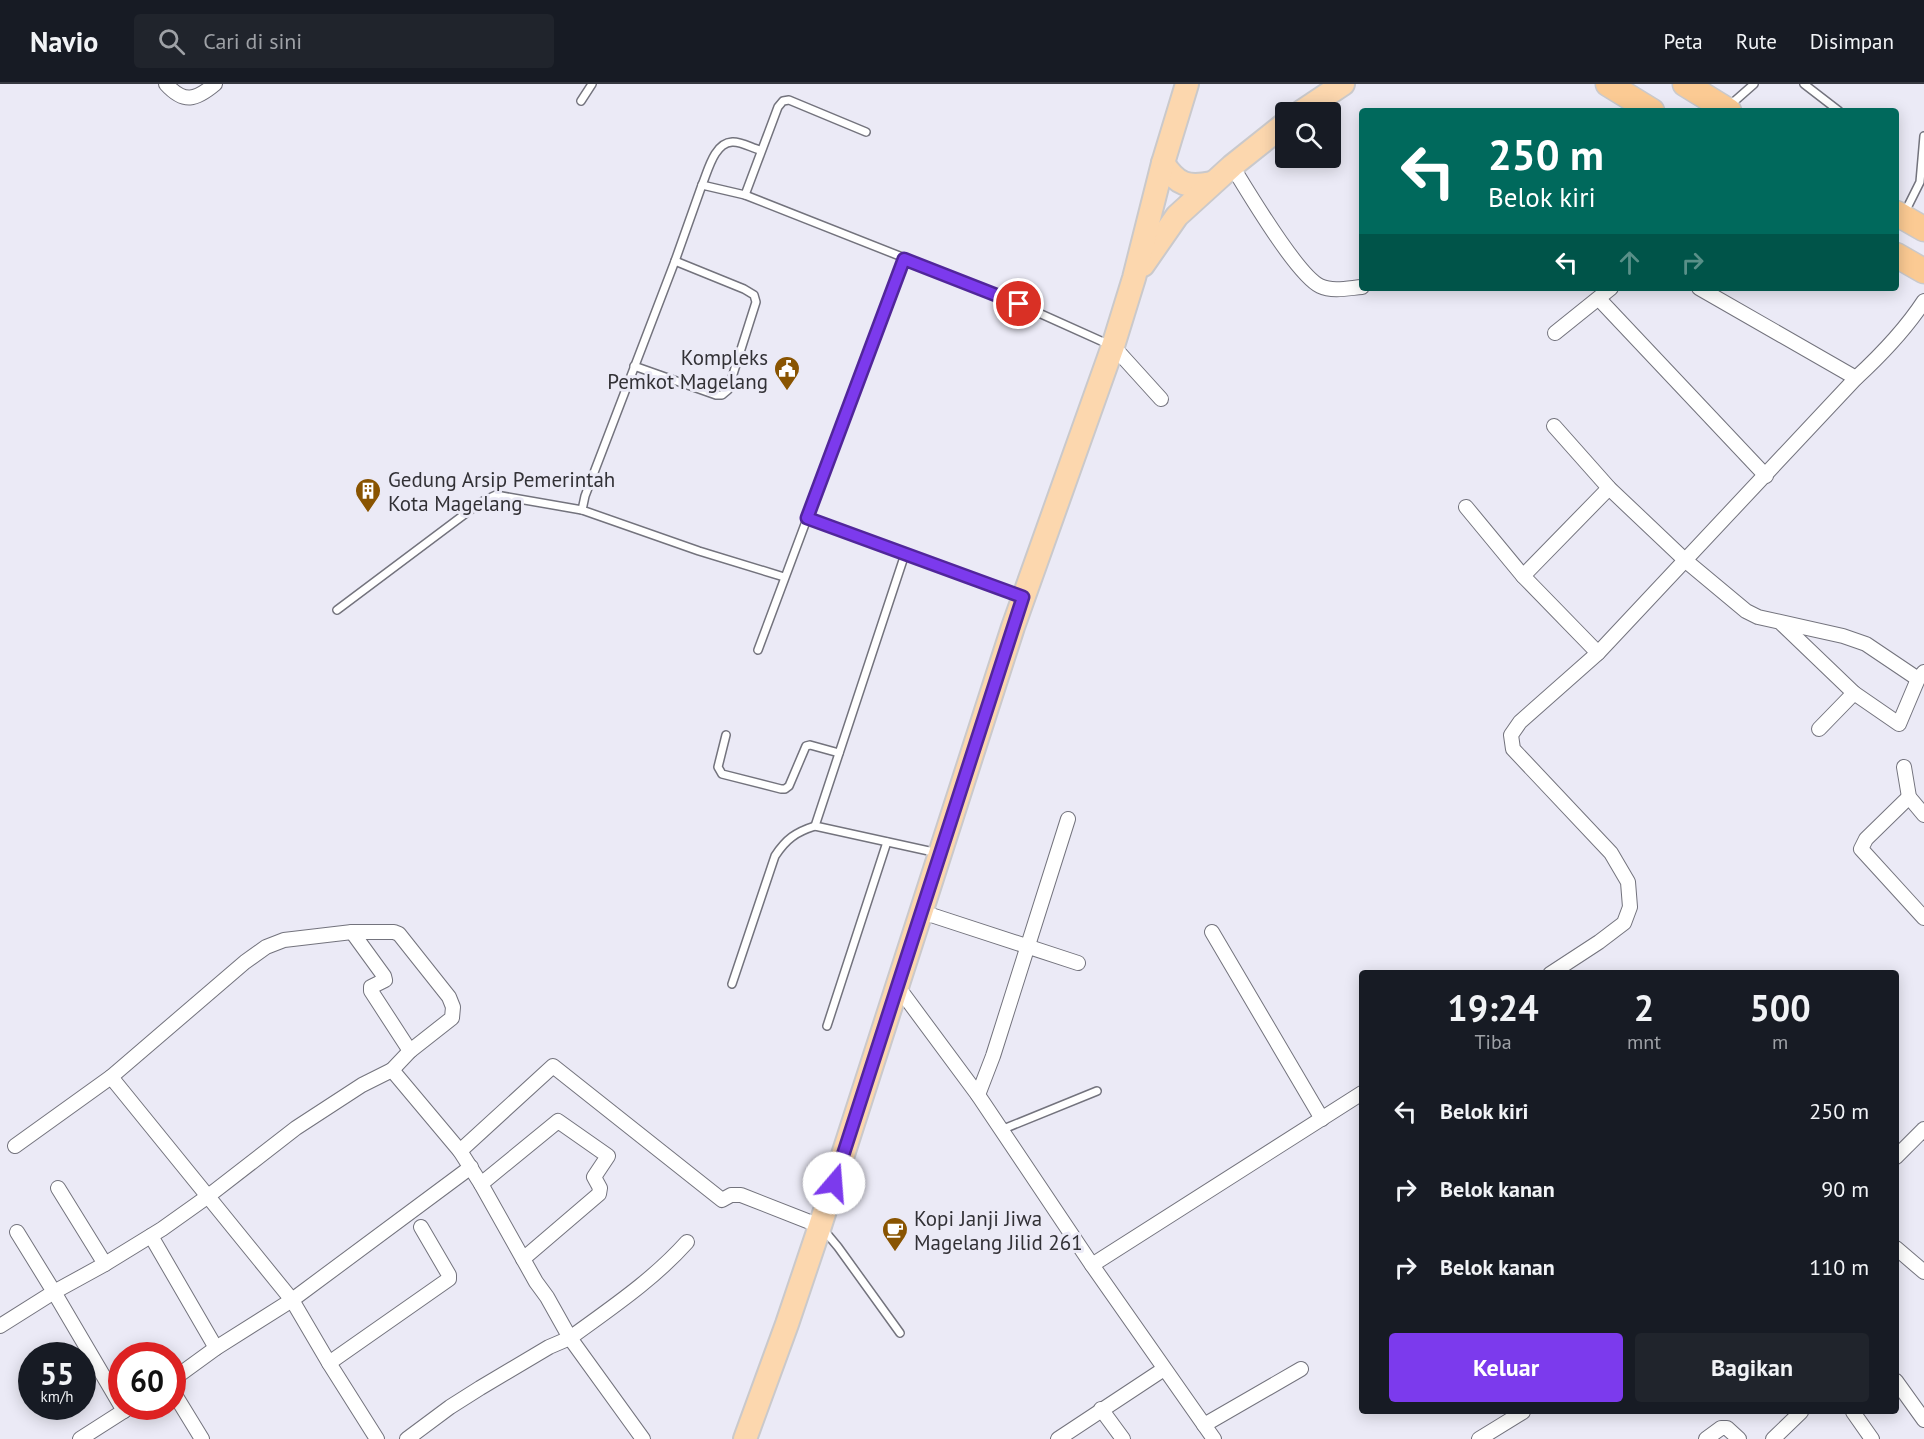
<!DOCTYPE html>
<html lang="id">
<head>
<meta charset="utf-8">
<style>
	:root { --surface:#171b24; --page:#20242c; --text:#f1f3f6; --muted:#9ea1a6; --line:#363941; --accent:#7c3aed }
	body { margin:0; font-family:"PT Sans",sans-serif; background:var(--page); color:var(--text); height:100vh; display:flex; flex-direction:column; font-size:22px; white-space:nowrap }
	* { box-sizing:border-box; margin:0 }
	p { font-size:20px; color:var(--muted) }
	.icon { flex:none; width:33px; height:33px; fill:none; stroke:currentColor; stroke-width:2; stroke-linecap:round; stroke-linejoin:round }
	.map { position:relative; flex:1; overflow:hidden }
	.details { position:absolute; left:1359px; top:886px; width:540px; height:444px; display:flex; flex-direction:column; background:var(--surface); border-radius:6px; box-shadow:0 3px 15px #0003 }
	.details>* { flex:none }
	.guide { position:absolute; left:1359px; top:24px; width:540px; height:183px; border-radius:6px; box-shadow:0 3px 15px #0003; background:#00695c; color:#fff; overflow:hidden }
	.controls { position:absolute; left:1275px; top:18px; display:grid; gap:12px }
	.controls a { display:grid; place-items:center; width:66px; height:66px; border-radius:6px; background:var(--surface); box-shadow:0 3px 15px #0003; font-size:30px }
	.speed { position:absolute; left:18px; top:1258px; display:flex; gap:12px; font-size:30px; font-weight:700; text-align:center }
	.speed>* { display:grid; place-content:center; width:78px; height:78px; border-radius:50%; background:var(--surface); box-shadow:0 3px 15px #0003; line-height:1 }
	.speed small { font-size:15px; font-weight:400 }
	.speed .limit { border:9px solid #d22; background:#fff; color:#111 }
	.pin { position:absolute; display:grid; place-items:center; width:51px; height:51px; color:#fff; margin:-26px; border:3px solid #fff; border-radius:50%; box-shadow:0 2px 6px #0007 }
	.me { position:absolute; width:66px; margin:-33px; rotate:18deg; stroke-linejoin:round; filter:drop-shadow(0 0 4px #0008) }
	.turn { display:flex; align-items:center; gap:21px; height:126px; padding:0 30px; font-size:27px }
	.turn .icon { width:78px; height:78px; stroke-width:2.5 }
	.turn b { display:block; font-size:42px; line-height:51px }
	.lanes { display:flex; align-items:center; height:57px; padding:0 30px; background:#0003; justify-content:center; gap:30px; direction:ltr }
	.lanes .off { opacity:.35 }
	.eta { display:flex; justify-content:space-evenly; align-items:center; height:102px; text-align:center }
	.eta b { font-size:36px; font-weight:600; line-height:42px }
	.action { display:flex; gap:12px; margin-top:auto; padding:12px 30px }
	.action a { flex:1; height:69px; border-radius:6px; background:var(--accent); color:#fff; font-size:24px; font-weight:600; line-height:69px; text-align:center }
	.action a+a { background:var(--page); color:var(--text) }
	ul { padding:0; list-style:none }
	li { display:flex; align-items:center; gap:18px; height:78px; padding:0 30px }
	li div { flex:1 }
	li b { display:block; font-size:22px }
	li em { font-style:normal }
	header { display:flex; align-items:center; gap:36px; box-sizing:border-box; height:84px; padding:0 30px; background:var(--surface); border-bottom:2px solid var(--line) }
	header strong { font-size:28px }
	nav { display:flex; gap:33px; margin-inline-start:auto; font-size:21px }
	.search { width:420px; height:54px; background:var(--page); display:flex; align-items:center; gap:15px; box-sizing:border-box; padding:0 21px; border-radius:6px; color:var(--muted); font-size:22px }
	.map>svg:first-child { display:block }
	.lines { fill:none; stroke-linecap:round; stroke-linejoin:round }
	.service-casing { stroke:#73737d; stroke-width:10 }
	.minor-casing { stroke:#73737d; stroke-width:16 }
	.primary-casing { stroke:#cac9cb; stroke-width:26 }
	.trunk-casing { stroke:#cac9cb; stroke-width:27 }
	.service { stroke:#fff; stroke-width:7 }
	.minor { stroke:#fff; stroke-width:14 }
	.primary { stroke:#fcd7ae; stroke-width:22 }
	.trunk { stroke:#fbca93; stroke-width:24 }
	.route-casing { stroke:#51269a; stroke-width:15 }
	.route { stroke:#7c3aed; stroke-width:10 }
	.labels { text-anchor:middle; dominant-baseline:central; stroke-width:6; stroke-linejoin:round; paint-order:stroke }
	.poi-label { font-size:21px; fill:#323136; stroke:#ebeaf6; text-anchor:start }
</style>
</head>
<body>
<header>
<strong>Navio</strong>
<div class="search"><svg class="icon" aria-label="search" viewBox="0 0 24 24"><circle cx="10" cy="10" r="6"/><path d="M15 15l6 6"/></svg>Cari di sini</div>
<nav><a>Peta</a><a>Rute</a><a>Disimpan</a></nav>
</header>
<div class="map">
<svg width="1924" height="1355" viewBox="0 0 1924 1355">
	<rect width="100%" height="100%" fill="#ebeaf6"/>
	<g class="lines">
		<defs>
			<g id="service">
				<path d="M1804 0 1839 27"/>
				<path d="M581 17 592 0"/>
				<path d="M1729 22 1754 0"/>
				<path d="M702 101C708 87 714 59 732 58 740 57 752 64 760 66"/>
				<path d="M745 111 778 23 783 17 789 16 866 48"/>
				<path d="M1904 130 1920 98 1924 52"/>
				<path d="M634 282 716 311H722L728 306 756 218 754 211 744 205 675 177"/>
				<path d="M807 434 1022 513"/>
				<path d="M905 470 815 742 938 769"/>
				<path d="M784 493 699 467 582 426 585 412 675 177 702 101 745 111 1001 212 1110 261"/>
				<path d="M337 526 481 418 496 411 582 426"/>
				<path d="M758 566 904 175"/>
				<path d="M726 651 718 683 722 690 781 705H785L789 702 806 662 810 661 839 669"/>
				<path d="M732 900 775 772C786 755 796 748 815 742"/>
				<path d="M827 942 887 758"/>
				<path d="M1001 1046 1097 1007"/>
				<path d="M823 1145 838 1163 900 1249"/>
			</g>
			<g id="minor">
				<path d="M166 0C184 20 196 16 215 0"/>
				<path d="M1232 82C1248 108 1297 191 1320 202 1333 208 1349 204 1362 203"/>
				<path d="M1699 204 1856 294"/>
				<path d="M1599 215 1766 392"/>
				<path d="M1555 249 1611 204"/>
				<path d="M1113 262 1161 315"/>
				<path d="M1554 342 1609 404 1686 477 1746 527 1758 533 1843 552 1866 560 1918 595"/>
				<path d="M1466 423 1523 492 1598 569"/>
				<path d="M1523 492 1609 404"/>
				<path d="M1782 540 1854 609 1899 640 1918 595 1924 588"/>
				<path d="M1819 645 1854 609"/>
				<path d="M1904 683 1909 713 1924 731"/>
				<path d="M1909 713 1866 755 1861 765 1924 834"/>
				<path d="M922 828 1078 879"/>
				<path d="M352 848 384 892 385 896 371 903V907L410 967"/>
				<path d="M1212 848 1322 1035"/>
				<path d="M1550 890 1599 858 1624 839 1630 823 1628 798 1611 769 1513 665 1511 651 1520 638 1598 569 1856 294C1882 270 1905 246 1924 217"/>
				<path d="M898 903 978 1011 1092 1181 1214 1355"/>
				<path d="M111 993 245 878 266 863 284 856 352 848H394L399 850 449 913 453 923 452 934 410 967 392 986"/>
				<path d="M978 1011 993 972 1068 735"/>
				<path d="M15 1062 111 993 292 1216 329 1279 377 1355"/>
				<path d="M460 1067 553 982 722 1116 731 1111H741L820 1142"/>
				<path d="M1896 1073 1924 1045"/>
				<path d="M481 1100 558 1037 608 1072 594 1093 600 1104 599 1110 523 1175"/>
				<path d="M58 1104 105 1180"/>
				<path d="M17 1148 54 1208 124 1327"/>
				<path d="M151 1152 216 1264"/>
				<path d="M1896 1164 1924 1188"/>
				<path d="M1092 1181 1362 1009"/>
				<path d="M0 1242 54 1208 105 1180 162 1145 207 1113 296 1044 362 1001 392 986 460 1067 481 1100 536 1198 547 1213 570 1254C611 1224 653 1196 687 1158"/>
				<path d="M329 1279 449 1195V1191L421 1143"/>
				<path d="M172 1296 216 1264 292 1216 471 1083"/>
				<path d="M1896 1297 1924 1336"/>
				<path d="M172 1306 202 1355"/>
				<path d="M1101 1325 1123 1355"/>
				<path d="M1853 1328 1872 1355"/>
				<path d="M1204 1341 1301 1285"/>
				<path d="M80 1355 130 1323"/>
				<path d="M407 1355 450 1323 480 1304 549 1263 570 1254 643 1355"/>
				<path d="M1058 1355 1164 1285"/>
				<path d="M1479 1355 1523 1328"/>
				<path d="M1706 1355 1721 1344H1727L1739 1355"/>
				<path d="M1773 1355 1801 1328"/>
			</g>
			<g id="primary">
				<path d="M1301 28 1343 0"/>
				<path d="M1163 79C1177 101 1188 104 1212 99"/>
				<path d="M1143 181 1177 132 1232 82 1286 39"/>
				<path d="M745 1355 787 1240 820 1142 1013 543 1113 262 1134 194 1163 79 1187 0"/>
			</g>
			<g id="trunk">
				<path d="M1608 0 1652 27"/>
				<path d="M1685 0 1729 27"/>
				<path d="M1896 129 1924 145"/>
				<path d="M1896 171 1924 187"/>
			</g>
		</defs>
		<use href="#service" class="service-casing"/>
		<use href="#minor" class="minor-casing"/>
		<use href="#primary" class="primary-casing"/>
		<use href="#trunk" class="trunk-casing"/>
		<use href="#service" class="service"/>
		<use href="#minor" class="minor"/>
		<use href="#primary" class="primary"/>
		<use href="#trunk" class="trunk"/>
	</g>
	<g class="lines">
		<defs>
			<path id="route" d="M834 1099 1023 513 807 434 904 175 1019 220"/>
		</defs>
		<use href="#route" class="route-casing"/>
		<use href="#route" class="route"/>
	</g>
	<defs>
		<symbol id="civic-pin" viewBox="-11 -11 22 30"><path d="M0 17L-7.5 6A9.5 9.5 0 1 1 7.5 6Z" fill="#895401" stroke="#ebeaf6"/><path d="M-.6-6.5H3V-4.5H.6V-3L4-1V1h2V6H-6V1h2V-1L-.6-3ZM-1.2 2.5V6h2.4V2.5Z" fill="#fff"/></symbol>
		<symbol id="building-pin" viewBox="-11 -11 22 30"><path d="M0 17L-7.5 6A9.5 9.5 0 1 1 7.5 6Z" fill="#895401" stroke="#ebeaf6"/><path d="M-4-6H4V6H1V3H-1V6H-4ZM-2.5-4.3h1.7v1.8h-1.7ZM.8-4.3h1.7v1.8H.8ZM-2.5-1h1.7V.8h-1.7ZM.8-1h1.7V.8H.8Z" fill="#fff"/></symbol>
		<symbol id="cafe-pin" viewBox="-11 -11 22 30"><path d="M0 17L-7.5 6A9.5 9.5 0 1 1 7.5 6Z" fill="#895401" stroke="#ebeaf6"/><path d="M-5.5-4.5H6V0H3Q3 3.5 0 3.5H-2.5Q-5.5 3.5-5.5 0ZM3-3.2v2h1.7v-2ZM-6 4.5H4V6H-6Z" fill="#fff"/></symbol>
	</defs>
	<g fill-rule="evenodd">
		<use href="#civic-pin" x="772" y="270" width="30" height="40"/>
		<use href="#building-pin" x="353" y="392" width="30" height="40"/>
		<use href="#cafe-pin" x="880" y="1131" width="30" height="40"/>
	</g>
	<g class="labels">
		<g class="poi-label">
			<text x="768" y="273" text-anchor="end">Kompleks<tspan x="768" dy="24">Pemkot Magelang</tspan></text>
			<text x="388" y="395">Gedung Arsip Pemerintah<tspan x="388" dy="24">Kota Magelang</tspan></text>
			<text x="914" y="1134">Kopi Janji Jiwa<tspan x="914" dy="24">Magelang Jilid 261</tspan></text>
		</g>
	</g>
</svg>
<div class="controls">
<a><svg class="icon" aria-label="search" viewBox="0 0 24 24"><circle cx="10" cy="10" r="6"/><path d="M15 15l6 6"/></svg></a>
</div>
<div class="speed"><div>55<small>km/h</small></div><div class="limit">60</div></div>
<div class="pin" style="left:1019px;top:220px;background:#d93025"><svg class="icon" aria-label="arrive" viewBox="0 0 24 24"><path d="M6 21V4h12l-3 4 3 4H6"/></svg></div>
<svg class="me" style="left:834px;top:1099px" viewBox="-20 -20 40 40"><circle r="19" fill="#fff"/><path d="M0-13L10 11 0 6-10 11z" fill="#7c3aed"/></svg>
<div class="guide">
<div class="turn"><svg class="icon" aria-label="left" viewBox="0 0 24 24"><path d="M17 20v-9H6M10 6l-5 5 5 5"/></svg><div><b>250 m</b>Belok kiri</div></div>
<div class="lanes"><svg class="icon" aria-label="left" viewBox="0 0 24 24"><path d="M17 20v-9H6M10 6l-5 5 5 5"/></svg><svg class="icon off" aria-label="ahead" viewBox="0 0 24 24"><path d="M12 20V5M6 11l6-6 6 6"/></svg><svg class="icon off" aria-label="right" viewBox="0 0 24 24"><path d="M7 20v-9h11M14 6l5 5-5 5"/></svg></div>
</div>
<section class="details">
<div class="eta">
<div><b>19:24</b><p>Tiba</p></div>
<div><b>2</b><p>mnt</p></div>
<div><b>500</b><p>m</p></div>
</div>
<ul>
<li><svg class="icon" aria-label="left" viewBox="0 0 24 24"><path d="M17 20v-9H6M10 6l-5 5 5 5"/></svg><div><b>Belok kiri</b></div><em>250 m</em></li>
<li><svg class="icon" aria-label="right" viewBox="0 0 24 24"><path d="M7 20v-9h11M14 6l5 5-5 5"/></svg><div><b>Belok kanan</b></div><em>90 m</em></li>
<li><svg class="icon" aria-label="right" viewBox="0 0 24 24"><path d="M7 20v-9h11M14 6l5 5-5 5"/></svg><div><b>Belok kanan</b></div><em>110 m</em></li>
</ul>
<div class="action"><a>Keluar</a><a>Bagikan</a></div>
</section>
</div>
</body>
</html>
